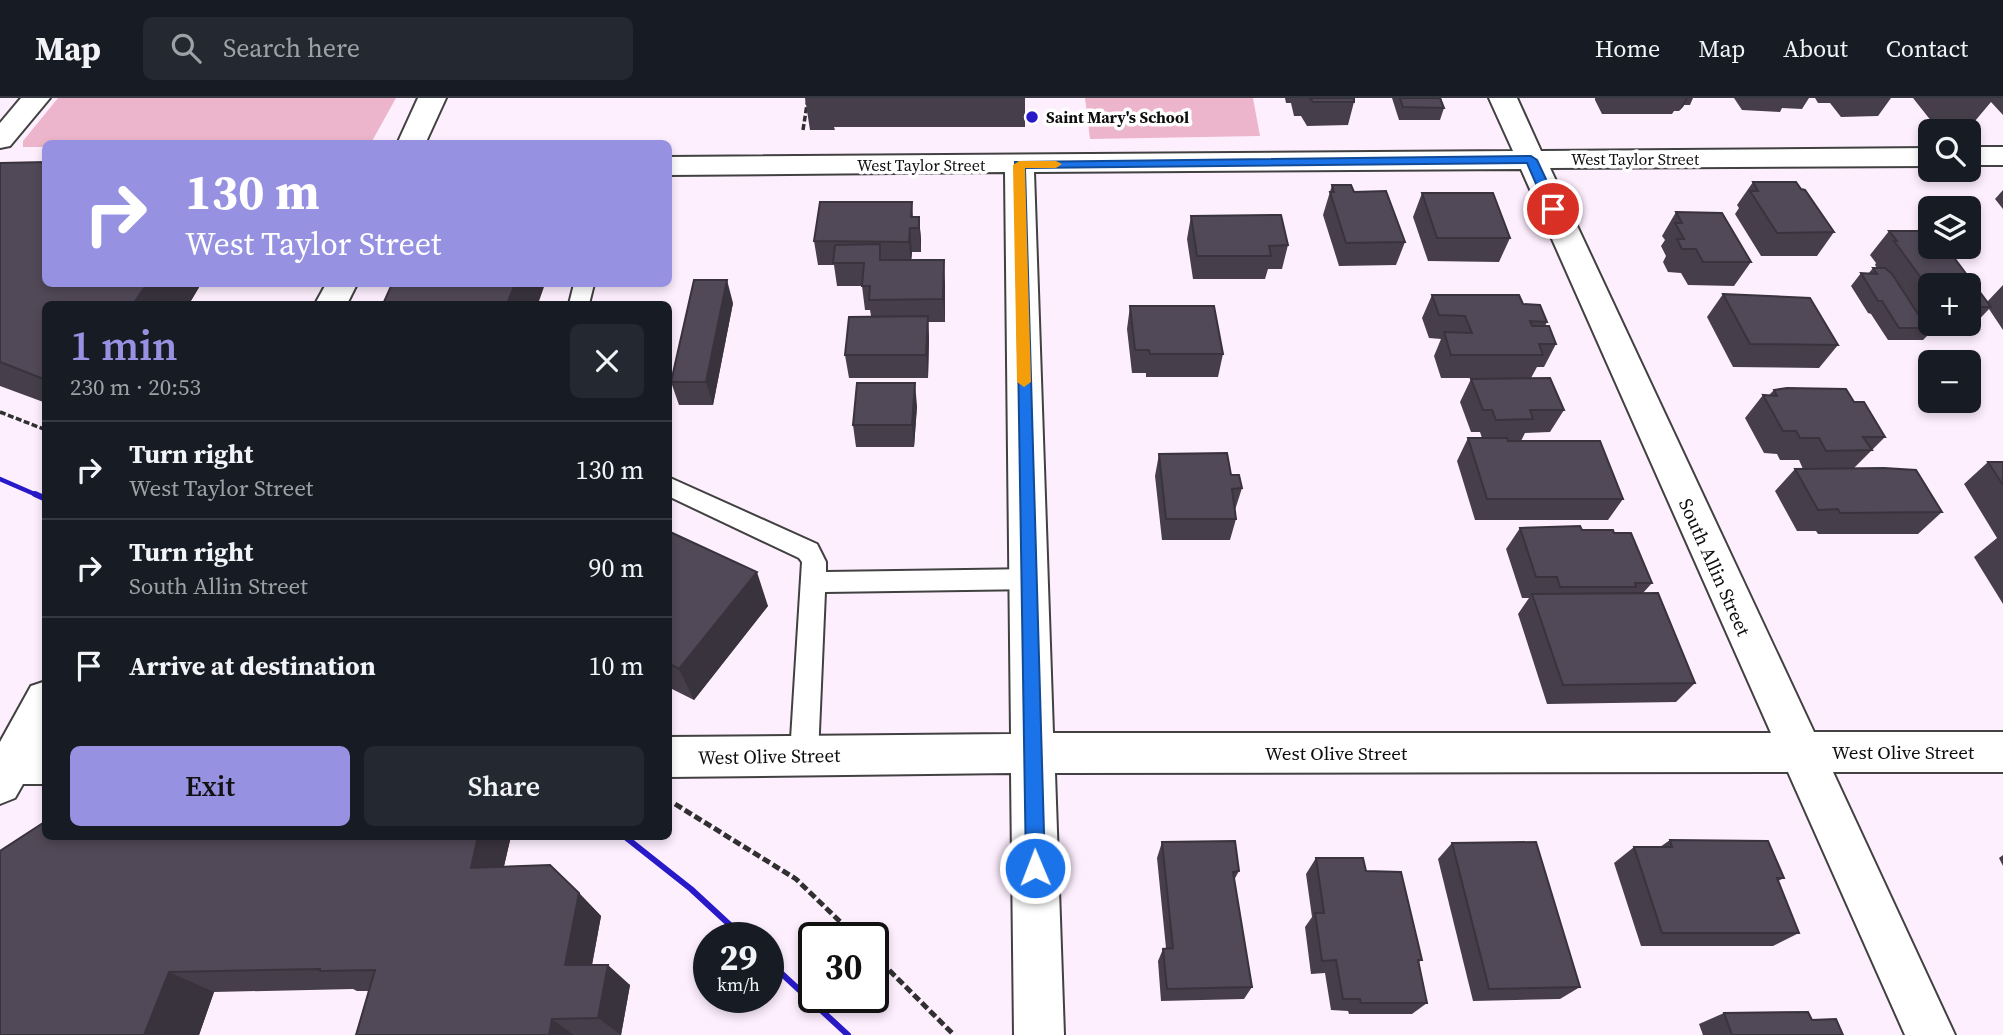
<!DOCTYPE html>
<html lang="en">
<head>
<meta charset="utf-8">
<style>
	:root { --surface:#171b24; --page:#242831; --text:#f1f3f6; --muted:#9ea1a6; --line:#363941; --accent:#9791e2 }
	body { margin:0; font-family:"Source Serif 4",serif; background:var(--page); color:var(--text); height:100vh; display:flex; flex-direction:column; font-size:26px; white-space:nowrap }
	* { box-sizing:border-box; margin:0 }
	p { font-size:23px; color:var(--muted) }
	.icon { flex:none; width:38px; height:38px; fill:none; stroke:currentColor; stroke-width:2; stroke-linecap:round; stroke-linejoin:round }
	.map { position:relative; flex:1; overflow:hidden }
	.panel { position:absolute; left:42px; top:203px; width:630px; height:539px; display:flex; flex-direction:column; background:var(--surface); border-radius:10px; box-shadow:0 4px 10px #0003 }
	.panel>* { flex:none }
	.top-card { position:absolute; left:42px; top:42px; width:630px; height:147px; border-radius:10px; box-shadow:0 4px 10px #0003; background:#9791e2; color:#fff; overflow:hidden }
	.buttons { position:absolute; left:1918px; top:21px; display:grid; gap:14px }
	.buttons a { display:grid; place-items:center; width:63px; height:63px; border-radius:10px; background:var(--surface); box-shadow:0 4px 10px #0003; font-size:35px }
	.speed { position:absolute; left:693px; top:824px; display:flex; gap:14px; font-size:35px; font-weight:700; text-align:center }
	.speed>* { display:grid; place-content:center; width:91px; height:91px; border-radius:50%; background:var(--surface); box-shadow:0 4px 10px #0003; line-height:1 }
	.speed small { font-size:18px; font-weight:400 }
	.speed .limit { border:4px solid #111; border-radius:10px; background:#fff; color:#111 }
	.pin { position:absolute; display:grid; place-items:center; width:60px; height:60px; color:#fff; margin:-30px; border:4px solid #fff; border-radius:50%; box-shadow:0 2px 7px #0007 }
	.me { position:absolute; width:77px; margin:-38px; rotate:359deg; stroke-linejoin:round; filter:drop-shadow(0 0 5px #0008) }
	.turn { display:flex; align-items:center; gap:24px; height:147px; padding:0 28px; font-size:32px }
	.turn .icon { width:91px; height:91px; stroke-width:2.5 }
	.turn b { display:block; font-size:49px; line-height:60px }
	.round { display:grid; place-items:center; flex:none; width:74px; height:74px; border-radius:10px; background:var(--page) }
	.overview { display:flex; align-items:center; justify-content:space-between; height:119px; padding:0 28px }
	h1 { font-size:42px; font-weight:600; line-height:52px; color:var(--accent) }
	.cta { display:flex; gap:14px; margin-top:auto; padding:14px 28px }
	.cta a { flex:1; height:80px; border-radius:10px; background:var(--accent); color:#111; font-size:28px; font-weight:600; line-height:80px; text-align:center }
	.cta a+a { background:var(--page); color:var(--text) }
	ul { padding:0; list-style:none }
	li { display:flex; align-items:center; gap:21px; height:98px; padding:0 28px; border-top:2px solid var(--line) }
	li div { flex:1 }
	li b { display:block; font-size:26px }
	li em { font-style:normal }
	header { display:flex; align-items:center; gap:42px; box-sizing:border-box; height:98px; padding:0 35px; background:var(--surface); border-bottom:2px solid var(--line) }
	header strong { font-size:33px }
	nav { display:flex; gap:38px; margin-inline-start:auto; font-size:24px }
	.search { width:490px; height:63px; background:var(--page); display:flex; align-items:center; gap:18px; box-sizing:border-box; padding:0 24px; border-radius:10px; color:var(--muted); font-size:26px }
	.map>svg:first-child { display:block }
	.green { fill:#edb5cb }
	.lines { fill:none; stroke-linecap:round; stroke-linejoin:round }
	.service-casing { stroke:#414141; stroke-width:4 }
	.minor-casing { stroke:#414141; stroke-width:4 }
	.path-far1 { stroke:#303030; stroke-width:3.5; stroke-dasharray:6 2.5; stroke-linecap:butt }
	.path { stroke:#303030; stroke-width:5; stroke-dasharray:8 3.5; stroke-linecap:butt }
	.service { fill:#fff; fill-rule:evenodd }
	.minor { fill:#fff; fill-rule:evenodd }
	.rail-far1 { stroke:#281ac9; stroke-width:4.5 }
	.rail { stroke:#281ac9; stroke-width:6 }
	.wall { fill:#463f4b; fill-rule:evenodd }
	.shaded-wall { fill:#39333d }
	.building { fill:#514957; stroke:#39333d; stroke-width:2 }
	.route { fill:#1a73e8; stroke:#114b97; stroke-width:2 }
	.slow { fill:#f59e0b }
	.poi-dot { fill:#281ac9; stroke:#fff; stroke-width:2.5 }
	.labels { text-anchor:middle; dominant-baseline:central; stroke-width:7; stroke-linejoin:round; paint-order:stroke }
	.far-poi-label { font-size:16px; font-weight:bold; fill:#0e0e0e; stroke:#fff; text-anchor:start }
	.far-street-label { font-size:16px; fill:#0e0e0e; stroke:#fff }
	.street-label { font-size:19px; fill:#0e0e0e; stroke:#fff }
</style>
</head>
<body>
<header>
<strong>Map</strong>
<div class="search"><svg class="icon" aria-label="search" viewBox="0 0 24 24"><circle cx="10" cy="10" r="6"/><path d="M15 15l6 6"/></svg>Search here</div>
<nav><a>Home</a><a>Map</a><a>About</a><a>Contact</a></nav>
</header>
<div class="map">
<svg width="2003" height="937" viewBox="0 0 2003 937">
	<rect width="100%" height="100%" fill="#feefff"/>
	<g class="green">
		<path d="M58 0H396L371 45 46 46 45 49H23V43Z"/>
		<path d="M1085 0H1253L1260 38 1090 41Z"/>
	</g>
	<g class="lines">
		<defs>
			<g id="service">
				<path d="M574 186H594L589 206H569Z"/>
				<path d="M668 379 817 446 826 464V474L1028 471 1037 474 1040 481 1037 488 1028 491 825 494 818 657 814 666 804 670 794 666 790 657 802 464 799 460 668 398Z"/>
			</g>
			<g id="minor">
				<path d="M21 0H50L10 48 0 50V25Z"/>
				<path d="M418 0H446L425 46H397Z"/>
				<path d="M1489 0H1517L1541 53 1930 50V68L1550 70 1814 634H2003V674H1833L1955 937H1905L1788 674 1055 675 1064 937H1014L1011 675 668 679V639L1011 636 1005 74 668 77V59L1513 53ZM1521 71 1771 635H1053L1034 74Z"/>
				<rect x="1969" y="49" width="34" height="18"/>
				<path d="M326 186H357L347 206H315Z"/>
				<path d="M46 583V686H23L15 700 0 706V644L31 588Z"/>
			</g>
		</defs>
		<use href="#service" class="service-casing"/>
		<use href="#minor" class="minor-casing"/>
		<g class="path-far1">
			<path d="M803 32 808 0"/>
			<path d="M0 314 46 332"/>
		</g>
		<g class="path">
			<path d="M675 706 796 781 857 840"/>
			<path d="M873 856 954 937"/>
		</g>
		<use href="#service" class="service"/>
		<use href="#minor" class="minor"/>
		<path class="rail-far1" d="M0 381 39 398"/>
		<g class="rail">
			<path d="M35 396 46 401"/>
			<path d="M624 738 691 791 744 840"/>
			<path d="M768 863 848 937"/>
		</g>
	</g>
	<g class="wall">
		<path d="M805 0H1025V29H834L835 32H810Z"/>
		<path d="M1285 0H1354V4L1348 27 1307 28 1301 18H1294L1291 5H1286Z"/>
		<path d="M1392 0H1441L1444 10 1440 22H1399Z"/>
		<path d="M1595 0H1693L1690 7H1684L1679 13H1674L1672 16H1602L1595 2Z"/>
		<path d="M1734 0H1809L1802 11 1782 10 1780 14 1742 12Z"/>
		<path d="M1815 0H1891L1878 18 1841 19 1830 5H1818Z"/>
		<path d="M1913 0H2003V17L1991 4 1975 23 1932 24Z"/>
		<path d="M0 65 46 186H201L189 206H46V305L0 288Z"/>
		<path d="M1753 84 1801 91 1834 134 1817 158H1761L1735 116 1739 110 1737 107Z"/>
		<path d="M1332 87 1354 94 1405 144 1396 167 1339 168 1323 117Z"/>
		<path d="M2003 92V111L1995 101Z"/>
		<path d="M1422 95 1510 140 1499 164 1428 163 1413 119Z"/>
		<path d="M912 104 913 119H919L921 142V154H912L911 162 945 185V224H928L929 241 928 280H849L845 257 871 218 870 212H865L862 188H837L834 167H818L814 143Z"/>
		<path d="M1676 114 1751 164 1734 188 1688 187 1681 175 1668 174 1663 164 1666 158 1661 148 1665 142 1662 138Z"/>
		<path d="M1191 118 1288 147 1282 171H1268L1265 181H1193L1187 141Z"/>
		<path d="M1889 133H1930V149H1946L1987 204 2003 187V232L1989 211 1969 232H1933L1923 242H1888L1871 216 1868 215 1851 188 1861 175 1868 176 1873 170H1877L1875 167 1876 165 1870 157ZM1930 187H1969V226H1930Z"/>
		<path d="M1723 196 1838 247 1819 270 1733 269 1707 219Z"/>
		<path d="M1432 197 1523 206 1547 224 1545 228 1556 246 1544 269H1537L1531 280H1441L1434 258 1441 241 1429 240 1422 220Z"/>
		<path d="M733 205 713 307H679L671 284Z"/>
		<path d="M1130 208 1223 256 1218 279H1146V275H1132L1127 231Z"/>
		<path d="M1471 281 1564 312 1550 334 1525 335 1521 343 1623 401 1608 422H1475L1457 363 1468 340H1482L1480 334H1471L1460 304Z"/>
		<path d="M1774 292 1854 304 1885 339 1854 370 1942 414 1918 436H1818L1816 433H1797L1775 393 1795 371H1803L1799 362H1780L1777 356 1764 355 1745 320 1763 297H1769Z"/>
		<path d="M917 308 914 349H856L853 327Z"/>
		<path d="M1159 356 1231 377 1242 390 1235 412 1236 421 1230 442H1162L1155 378Z"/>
		<path d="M1988 364H2003V506L1974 459 1997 440 1964 386Z"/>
		<path d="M1520 430 1582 432 1614 435 1652 485 1643 495 1695 585 1676 604 1547 606 1518 516 1529 500H1522L1506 451Z"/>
		<path d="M668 433 768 508 694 602 668 589Z"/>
		<path d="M511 738 504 768 579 795 601 818 592 867 630 887 621 937H356L369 893H357L353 891 214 894 199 937H0Z"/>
		<path d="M1670 742 1784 780 1778 783 1799 835 1773 848H1641L1614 765 1634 749H1660Z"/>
		<path d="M1162 744 1239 773 1234 782 1252 889 1244 901 1161 903 1158 863 1163 851 1166 850 1157 760Z"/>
		<path d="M1452 745 1580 889 1560 901 1473 903 1438 761Z"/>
		<path d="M2003 757V768L1999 760Z"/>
		<path d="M1316 760 1366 773 1422 862 1419 864 1427 905 1412 916H1349L1348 913 1331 912 1325 875 1311 876 1305 829 1312 819 1306 776Z"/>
		<path d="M1724 915 1812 922 1843 937H1703L1699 926Z"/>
	</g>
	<g class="shaded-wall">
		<path d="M1686 0H1688L1683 9 1679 13Z"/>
		<path d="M919 119 921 142V154L919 130Z"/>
		<path d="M910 130 912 154 911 167 909 144Z"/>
		<path d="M944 162 945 185V224L943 201Z"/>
		<path d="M727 182 733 205 713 307 706 284Z"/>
		<path d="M147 186H201L189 206H133Z"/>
		<path d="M515 186H545L538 206H507Z"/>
		<path d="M928 218 929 241 928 280 926 257Z"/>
		<path d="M915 285 917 308 914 349 912 327Z"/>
		<path d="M757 474 768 508 694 602 679 571Z"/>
		<path d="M478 738H511L498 794 471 770Z"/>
		<path d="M579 795 601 818 588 888 565 867Z"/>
		<path d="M608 867 630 887 621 937 598 920Z"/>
		<path d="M169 874 214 894 199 937H144Z"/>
		<path d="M552 921 574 937H549Z"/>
	</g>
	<g class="building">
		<path d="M1310 0H1354V4H1313Z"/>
		<path d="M1400 0H1440L1444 10 1403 9Z"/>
		<path d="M46 64V186H147L133 206H46V282L0 264V65Z"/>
		<path d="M1753 84H1796L1801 91 1805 92 1834 134 1777 135 1750 93H1758Z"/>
		<path d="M1332 87H1351L1354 94 1386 93 1405 144 1346 145 1330 94H1334Z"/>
		<path d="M1422 95H1493L1510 140H1437Z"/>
		<path d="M820 104H912L911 119H919V130H910L909 144 814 143Z"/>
		<path d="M1676 114 1722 115 1751 164H1703L1696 151H1682L1677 141H1684L1675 125H1682Z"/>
		<path d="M1281 117 1288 147 1269 148 1271 158H1197L1191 118Z"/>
		<path d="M1889 133H1930V149H1946L1991 209H1969V187H1930V192L1894 143H1897Z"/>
		<path d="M880 146V162H944L943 201 869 202 870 188H862L864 165H833L835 147Z"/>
		<path d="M1873 170H1885L1892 176 1920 219H1927L1930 226 1934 230H1899L1882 203H1878L1861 175 1877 176Z"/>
		<path d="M694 182H727L706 284H671Z"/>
		<path d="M392 186H515L507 206H383Z"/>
		<path d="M1723 196 1810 200 1838 247 1750 246Z"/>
		<path d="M1432 197H1519L1523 206 1540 207 1547 224 1530 223 1532 228H1549L1556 246H1539L1543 257H1451L1444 234 1472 235 1465 218 1439 217Z"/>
		<path d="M1130 208H1214L1223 256H1150L1149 252H1135Z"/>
		<path d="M928 218 926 257H845L849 219Z"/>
		<path d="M1550 280 1564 312H1530L1533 321 1496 322 1492 312H1483L1471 281Z"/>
		<path d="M857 285H915L912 327H853Z"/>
		<path d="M1787 290 1846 291 1854 304H1864L1885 339H1863L1872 352 1826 353 1819 340H1800L1796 333H1783L1763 297 1777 298 1774 292Z"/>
		<path d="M1468 340H1507L1508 343H1600L1623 401H1487Z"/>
		<path d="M1227 355 1231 377H1239L1242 390 1232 391 1236 421H1166L1159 356Z"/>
		<path d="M1988 364H2003V387Z"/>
		<path d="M1884 370 1916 372 1942 414 1840 415 1838 411 1818 412 1795 371Z"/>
		<path d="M1580 428 1582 432H1613L1614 435H1631L1652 485H1635L1636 489H1560L1557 479H1536L1520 430Z"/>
		<path d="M668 433 757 474 679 571 668 565Z"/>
		<path d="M1658 495 1695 585 1563 587 1532 496Z"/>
		<path d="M46 723V738H478L471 770 550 767 579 795 565 867H608L598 920 552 921 549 937H356L375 872 320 873V871L169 874 144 937H0V753Z"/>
		<path d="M1670 742 1768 743 1784 780H1777L1799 835H1662L1634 749H1672Z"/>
		<path d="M1235 743 1239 773 1233 774 1252 889 1167 891 1163 851 1173 850 1162 744Z"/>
		<path d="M1536 744 1580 889 1489 891 1452 745Z"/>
		<path d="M1316 760H1363L1366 773 1401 774 1422 862H1418L1427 905H1361L1360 901H1343L1336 862 1322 863 1315 815H1324Z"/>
		<path d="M1808 914 1812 922 1836 921 1843 937H1732L1724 915Z"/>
	</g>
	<path class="route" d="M1531 58 1537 62 1560 111 1558 114 1553 115 1547 111 1527 65 1025 70 1045 770 1042 776 1035 779 1029 776 1026 770 1015 64Z"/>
	<path class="slow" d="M1019 63H1056L1062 66 1056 70H1025L1031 284 1024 289 1017 284 1013 67Z"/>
	<circle class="poi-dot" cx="1032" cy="19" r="7"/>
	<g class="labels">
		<g class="far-poi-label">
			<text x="1046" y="19">Saint Mary's School</text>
		</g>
		<g class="far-street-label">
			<text x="1635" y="61">West Taylor Street</text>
			<text x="921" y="67">West Taylor Street</text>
		</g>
		<g class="street-label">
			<text transform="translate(1715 469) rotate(66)">South Allin Street</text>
			<text x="1903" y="654">West Olive Street</text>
			<text x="1336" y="655">West Olive Street</text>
			<text transform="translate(769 658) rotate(-1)">West Olive Street</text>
		</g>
	</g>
</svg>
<div class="buttons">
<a><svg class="icon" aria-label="search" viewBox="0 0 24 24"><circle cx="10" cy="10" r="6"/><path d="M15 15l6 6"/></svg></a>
<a><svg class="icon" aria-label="layers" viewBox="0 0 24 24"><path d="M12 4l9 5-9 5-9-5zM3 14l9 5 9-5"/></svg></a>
<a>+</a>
<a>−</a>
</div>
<div class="speed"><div>29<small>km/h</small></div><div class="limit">30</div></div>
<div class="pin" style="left:1553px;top:111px;background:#d93025"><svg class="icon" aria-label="arrive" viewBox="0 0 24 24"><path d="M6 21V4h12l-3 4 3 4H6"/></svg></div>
<svg class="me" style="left:1035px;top:770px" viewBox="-20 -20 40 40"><circle r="17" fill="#1a73e8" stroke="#fff" stroke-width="3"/><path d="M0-11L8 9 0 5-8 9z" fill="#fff"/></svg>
<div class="top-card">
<div class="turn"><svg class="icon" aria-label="right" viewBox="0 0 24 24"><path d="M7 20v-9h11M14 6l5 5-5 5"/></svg><div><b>130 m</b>West Taylor Street</div></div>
</div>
<section class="panel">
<div class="overview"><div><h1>1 min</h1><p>230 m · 20:53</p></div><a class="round"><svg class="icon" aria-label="close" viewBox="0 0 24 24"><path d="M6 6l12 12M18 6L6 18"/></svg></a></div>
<ul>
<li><svg class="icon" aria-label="right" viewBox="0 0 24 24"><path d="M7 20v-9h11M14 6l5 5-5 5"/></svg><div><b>Turn right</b><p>West Taylor Street</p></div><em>130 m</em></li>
<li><svg class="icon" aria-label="right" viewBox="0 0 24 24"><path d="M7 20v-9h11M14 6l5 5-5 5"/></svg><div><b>Turn right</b><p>South Allin Street</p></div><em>90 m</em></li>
<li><svg class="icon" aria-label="arrive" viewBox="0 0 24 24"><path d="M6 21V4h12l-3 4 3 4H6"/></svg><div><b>Arrive at destination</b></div><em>10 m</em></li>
</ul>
<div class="cta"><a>Exit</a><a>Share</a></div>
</section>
</div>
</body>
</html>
